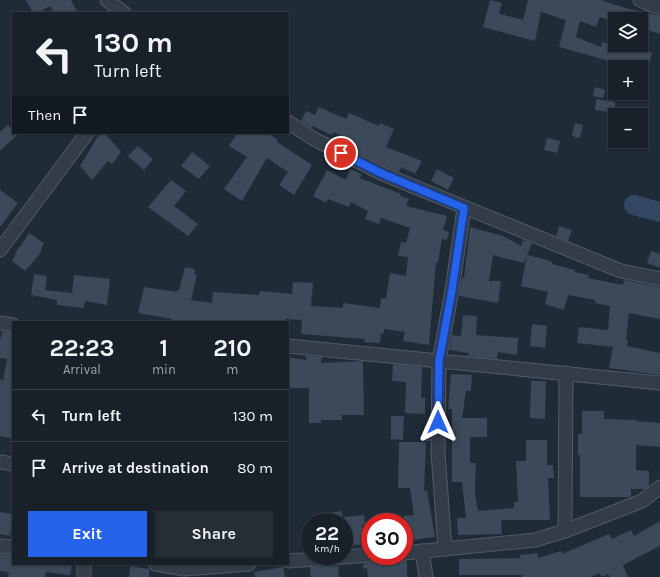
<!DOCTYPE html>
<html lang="en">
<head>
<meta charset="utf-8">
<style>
	:root { --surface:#18202a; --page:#252d36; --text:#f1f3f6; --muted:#9fa3a8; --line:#363e47; --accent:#2563eb }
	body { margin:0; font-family:Karla,sans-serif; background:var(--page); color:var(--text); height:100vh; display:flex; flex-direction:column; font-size:15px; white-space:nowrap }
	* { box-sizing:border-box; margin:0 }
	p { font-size:13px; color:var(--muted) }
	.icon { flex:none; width:22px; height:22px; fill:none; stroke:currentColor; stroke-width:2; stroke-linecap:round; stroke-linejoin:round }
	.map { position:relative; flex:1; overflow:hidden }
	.details { position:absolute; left:12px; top:321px; width:277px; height:244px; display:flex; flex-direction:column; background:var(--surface); border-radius:0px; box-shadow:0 1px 3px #0004,0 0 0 1px var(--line) }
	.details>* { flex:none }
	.top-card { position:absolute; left:12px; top:12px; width:277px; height:122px; border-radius:0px; box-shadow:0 1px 3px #0004,0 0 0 1px var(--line); background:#18202a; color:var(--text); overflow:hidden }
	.buttons { position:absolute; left:608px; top:12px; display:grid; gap:8px }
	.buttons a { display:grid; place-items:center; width:40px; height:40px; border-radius:0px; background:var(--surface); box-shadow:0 1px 3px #0004,0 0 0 1px var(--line); font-size:20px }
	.speed { position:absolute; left:301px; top:513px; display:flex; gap:8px; font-size:20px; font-weight:700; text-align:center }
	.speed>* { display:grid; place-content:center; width:52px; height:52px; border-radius:50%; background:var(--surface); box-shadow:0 1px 3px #0004,0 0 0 1px var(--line); line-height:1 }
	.speed small { font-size:10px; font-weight:400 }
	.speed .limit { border:6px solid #d22; background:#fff; color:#111 }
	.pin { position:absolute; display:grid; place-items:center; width:34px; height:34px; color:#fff; margin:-17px; border:2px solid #fff; border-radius:50%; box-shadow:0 1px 4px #0007 }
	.me { position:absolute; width:44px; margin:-22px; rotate:0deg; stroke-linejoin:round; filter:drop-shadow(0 0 3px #0008) }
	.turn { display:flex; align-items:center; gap:14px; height:84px; padding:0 16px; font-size:18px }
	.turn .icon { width:52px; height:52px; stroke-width:2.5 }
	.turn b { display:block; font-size:28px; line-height:34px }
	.then { display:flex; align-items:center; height:38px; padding:0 16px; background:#0003; gap:8px; font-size:15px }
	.eta { display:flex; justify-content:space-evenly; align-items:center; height:68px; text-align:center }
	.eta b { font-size:24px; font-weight:700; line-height:28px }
	.primary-button { display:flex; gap:8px; margin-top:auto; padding:8px 16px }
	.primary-button a { flex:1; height:46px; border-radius:0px; background:var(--accent); color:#fff; font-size:16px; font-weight:700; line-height:46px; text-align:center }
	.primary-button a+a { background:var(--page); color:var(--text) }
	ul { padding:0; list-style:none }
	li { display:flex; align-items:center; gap:12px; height:52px; padding:0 16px; border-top:1px solid var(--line) }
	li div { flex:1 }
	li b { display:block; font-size:15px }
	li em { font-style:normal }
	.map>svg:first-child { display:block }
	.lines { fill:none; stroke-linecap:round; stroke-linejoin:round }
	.river { stroke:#324761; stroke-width:20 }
	.building { fill:#3b4958 }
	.minor-casing { stroke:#515a66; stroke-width:15 }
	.minor { stroke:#333d49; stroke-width:13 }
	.route-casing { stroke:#184099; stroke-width:10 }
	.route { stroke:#2563eb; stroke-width:7 }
</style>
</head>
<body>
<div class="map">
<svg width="660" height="577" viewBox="0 0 660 577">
	<rect width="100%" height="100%" fill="#202b38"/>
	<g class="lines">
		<path class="river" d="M634 205 660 212"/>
	</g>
	<g class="building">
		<path d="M26 0H71L78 13H54L50 6 38 13H33Z"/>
		<path d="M490 0 502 3 499 13 500 14 523 20 528 0H600L629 9 660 16V34L641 28V19H615V22L600 17 596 27 580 21 576 37 601 47 602 42 618 47 619 45H638L636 49 652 53 648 67H611L613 62 559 47 566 20 541 12 535 41 483 27Z"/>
		<path d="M595 87 605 90 603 98 593 96Z"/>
		<path d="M596 99 615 102V113L595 110Z"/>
		<path d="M319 107 346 119 349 113 379 126 380 123 394 129 386 147 422 161 415 174 401 167 399 172 386 167 340 143 343 137 334 132 332 135 312 126V128L301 121 306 111 315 115Z"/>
		<path d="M575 123 583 125 580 138 572 136Z"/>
		<path d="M8 125 13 130V133L17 135 0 151V132Z"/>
		<path d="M100 133H104L121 152 112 164 108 161 92 180 80 166Z"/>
		<path d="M237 133H267L278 140 277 142 312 165 294 195 279 185 288 172 267 158 242 201 224 189 247 157 229 146Z"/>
		<path d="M547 138 560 141 557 153 544 150Z"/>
		<path d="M138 146 153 159 144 170 128 156Z"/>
		<path d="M192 152 210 166 199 179 181 166Z"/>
		<path d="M350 169 362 174 360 178 401 194 400 196 409 199 406 206 447 216 443 230 449 232 447 240 442 239 438 263 436 262 429 345 403 341 405 332 384 329V334L381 333 380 343 364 342 365 339 301 334 302 320 285 319V322H172V319L138 313 144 287 177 292V290H179L185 267 195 269 194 274H197L191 300 212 303 213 292 259 295 260 291 292 294 293 282 313 283 311 306 343 308V303L380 308 381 298H386L390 273 406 276 408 257 398 256 401 242 406 243 410 228 381 218 379 224 365 219 368 211 351 202 349 207 328 199 326 203 313 196 327 170 346 180Z"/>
		<path d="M437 169 454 178 448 190 431 181Z"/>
		<path d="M171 180 186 191 174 206 198 224 188 236 148 207Z"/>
		<path d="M0 190 18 203 0 227Z"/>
		<path d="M559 226 572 230 568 241 556 236Z"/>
		<path d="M470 227 503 236 521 246 523 240 532 243 524 263 493 255 489 281H501L498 303 459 296 462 278H464Z"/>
		<path d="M29 233 44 243 39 255 25 271 12 261 19 246 20 247Z"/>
		<path d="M651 251 660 254V268L647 263Z"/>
		<path d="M527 255 540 258 553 262 552 264 575 270 574 272 589 275 588 278 623 285 624 280 660 287V319L629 313 626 339H628L627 346 660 353V375L609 368 613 347 577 343 579 327 608 330 610 306 595 303V300L568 295 564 310 545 304 548 292 521 286Z"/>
		<path d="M34 274 47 276 45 290 72 293 74 275 110 279 107 305 85 301 84 308 57 305V300L31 295Z"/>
		<path d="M463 315 477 316 476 335 518 338 517 355 498 352 497 359 468 356 469 353 449 350 452 335 461 336Z"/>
		<path d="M532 324 547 326 545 348 530 346Z"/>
		<path d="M2 331 13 333V439L0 436V379L3 380 7 359 0 358V341Z"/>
		<path d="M306 356 322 357 321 363 363 361 364 415H342V420H321V423H309V388H288V357L306 360Z"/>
		<path d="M393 364 422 367 421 398H425V414L405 413 406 382 392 381Z"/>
		<path d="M451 374 472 375 471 391H466L462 418H487V437H470V463H476L475 493 478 511 514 508V502H518L516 461H526V440H547V465H553L554 478H548L550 520H501L502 534 458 535 457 518H466L462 482H452V409H448Z"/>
		<path d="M531 381H546L545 419 530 418Z"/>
		<path d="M582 411H604V419L636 420V421L660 423V447L636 445V470L649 471V486L645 489H631V497H580V455H578V434H582Z"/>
		<path d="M391 416H404L403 440 391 439Z"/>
		<path d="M424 426H430V441H425Z"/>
		<path d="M399 442H426L424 491H427L435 537 404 541V516L414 515 410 488H398Z"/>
		<path d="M342 511 343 522H330L329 513Z"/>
		<path d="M0 512 13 514 10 536 0 534Z"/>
		<path d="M364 515 365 525H362L364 544 348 546 347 538H344V517Z"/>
		<path d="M660 521V546L623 565 628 577H610L608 574 601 577 600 573 590 577H522V575H459V559L520 558V555L537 553 538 558 561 551 562 554 609 534 612 539 631 530 634 536Z"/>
		<path d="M0 554 13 555V564H72L70 575 46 572 45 577H8L9 572 0 571Z"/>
		<path d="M377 558 399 559 407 561V577H368L367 568 363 569V564L374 562Z"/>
		<path d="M130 566 149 569V577H129Z"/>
		<path d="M338 566 339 577H311L310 567Z"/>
		<path d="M283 567 285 577H255L254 572Z"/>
	</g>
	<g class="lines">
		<defs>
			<g id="minor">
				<path d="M107 0 124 13"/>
				<path d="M640 0 660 8"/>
				<path d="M288 122 314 139 383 174 621 271 660 279"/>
				<path d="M0 250 87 133"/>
				<path d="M0 323 13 325"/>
				<path d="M288 346 660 383"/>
				<path d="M0 462 13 464"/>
				<path d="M565 531 566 373"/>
				<path d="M0 546 13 547"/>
				<path d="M445 549 438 452 439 361 452 290 464 208"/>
				<path d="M422 551 426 577"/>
				<path d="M404 553 535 540 565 531 642 501 660 487"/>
				<path d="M288 561 370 555"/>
				<path d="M155 564 185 569 249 564"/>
				<path d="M84 577V564"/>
			</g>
		</defs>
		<use href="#minor" class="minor-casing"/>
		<use href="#minor" class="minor"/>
	</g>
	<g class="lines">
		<defs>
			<path id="route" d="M341 153 383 174 464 208 452 290 439 361 438 422"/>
		</defs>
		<use href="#route" class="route-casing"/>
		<use href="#route" class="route"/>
	</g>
</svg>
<div class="buttons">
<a><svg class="icon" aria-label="layers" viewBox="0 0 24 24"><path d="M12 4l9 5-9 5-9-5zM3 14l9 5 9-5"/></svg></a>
<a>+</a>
<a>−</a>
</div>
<div class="speed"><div>22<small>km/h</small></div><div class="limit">30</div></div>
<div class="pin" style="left:341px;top:153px;background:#d93025"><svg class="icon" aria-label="arrive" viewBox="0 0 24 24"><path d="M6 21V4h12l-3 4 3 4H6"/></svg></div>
<svg class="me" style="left:438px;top:422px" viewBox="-20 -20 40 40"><path d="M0-17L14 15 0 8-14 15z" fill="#2563eb" stroke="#fff" stroke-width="4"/></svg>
<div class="top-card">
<div class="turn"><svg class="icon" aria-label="left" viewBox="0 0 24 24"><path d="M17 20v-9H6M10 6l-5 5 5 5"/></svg><div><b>130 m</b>Turn left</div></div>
<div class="then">Then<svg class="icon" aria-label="arrive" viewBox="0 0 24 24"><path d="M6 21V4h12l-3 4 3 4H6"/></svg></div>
</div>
<section class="details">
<div class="eta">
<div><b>22:23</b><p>Arrival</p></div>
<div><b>1</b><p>min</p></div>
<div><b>210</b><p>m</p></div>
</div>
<ul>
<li><svg class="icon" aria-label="left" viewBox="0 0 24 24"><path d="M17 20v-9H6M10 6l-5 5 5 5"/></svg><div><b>Turn left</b></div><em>130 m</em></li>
<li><svg class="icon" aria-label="arrive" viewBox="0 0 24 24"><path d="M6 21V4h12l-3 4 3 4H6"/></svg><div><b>Arrive at destination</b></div><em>80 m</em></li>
</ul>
<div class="primary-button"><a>Exit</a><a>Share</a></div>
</section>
</div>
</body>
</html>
